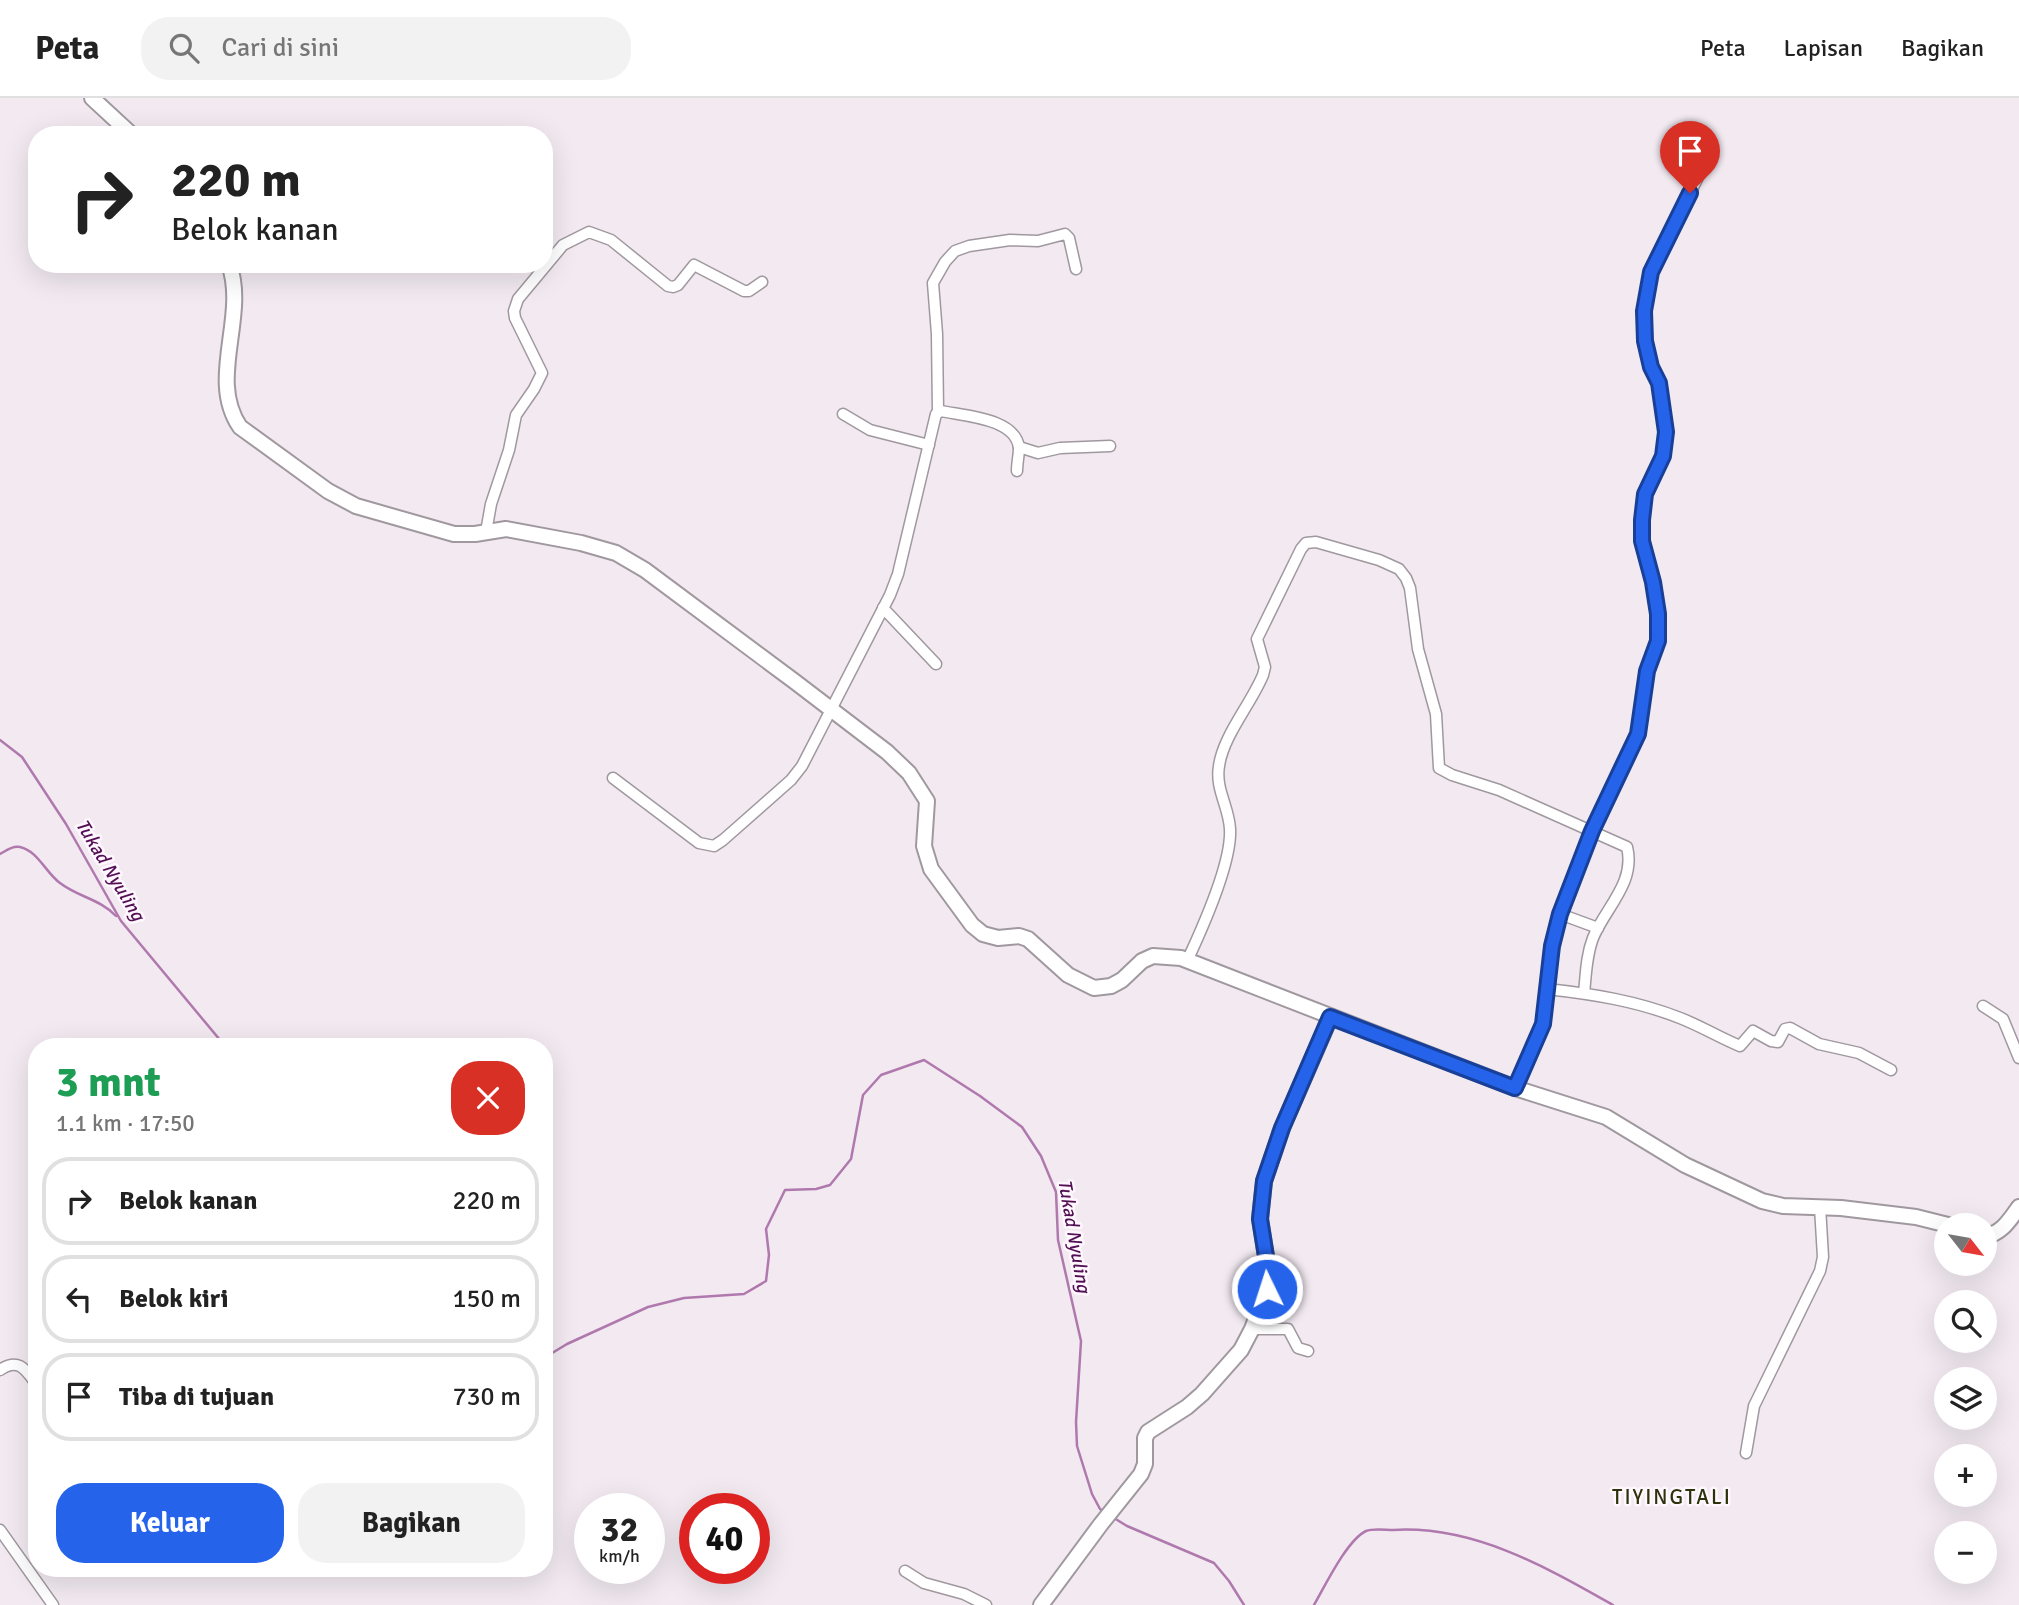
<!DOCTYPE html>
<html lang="id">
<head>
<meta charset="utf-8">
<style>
	:root { --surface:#fff; --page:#f2f2f2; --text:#222; --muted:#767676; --line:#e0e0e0; --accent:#2563eb }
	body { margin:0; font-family:Signika,sans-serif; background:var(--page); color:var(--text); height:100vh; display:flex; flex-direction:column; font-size:26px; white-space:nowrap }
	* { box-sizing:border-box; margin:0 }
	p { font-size:23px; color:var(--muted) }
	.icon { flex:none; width:38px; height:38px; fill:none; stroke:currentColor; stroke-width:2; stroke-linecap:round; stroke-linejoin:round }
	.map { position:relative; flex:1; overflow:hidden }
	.panel { position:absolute; left:28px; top:940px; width:525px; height:539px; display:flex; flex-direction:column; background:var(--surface); border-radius:28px; box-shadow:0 7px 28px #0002 }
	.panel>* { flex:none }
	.hud { position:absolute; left:28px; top:28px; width:525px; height:147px; border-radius:28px; box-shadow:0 7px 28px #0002; background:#fff; color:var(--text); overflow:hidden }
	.needle { width:46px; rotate:121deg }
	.controls { position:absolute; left:1934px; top:1115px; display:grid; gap:14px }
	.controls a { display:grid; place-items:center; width:63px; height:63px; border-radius:50%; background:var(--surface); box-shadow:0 7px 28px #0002; font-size:35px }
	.speed { position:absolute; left:574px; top:1395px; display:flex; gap:14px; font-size:35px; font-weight:700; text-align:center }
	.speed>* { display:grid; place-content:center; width:91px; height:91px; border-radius:50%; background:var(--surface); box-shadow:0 7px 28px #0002; line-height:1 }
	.speed small { font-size:18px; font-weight:400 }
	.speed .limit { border:10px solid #d22; background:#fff; color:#111 }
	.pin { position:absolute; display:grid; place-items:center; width:60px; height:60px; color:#fff; margin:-72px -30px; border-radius:50% 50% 50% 0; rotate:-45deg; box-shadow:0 0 7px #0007 }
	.pin .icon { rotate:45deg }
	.me { position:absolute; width:77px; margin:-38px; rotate:356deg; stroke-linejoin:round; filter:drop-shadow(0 0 5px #0008) }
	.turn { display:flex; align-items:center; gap:24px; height:147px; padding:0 28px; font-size:32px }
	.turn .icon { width:91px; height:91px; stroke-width:2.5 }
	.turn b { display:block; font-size:49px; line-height:60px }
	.round { display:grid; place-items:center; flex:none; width:74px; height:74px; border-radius:28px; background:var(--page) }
	.head { display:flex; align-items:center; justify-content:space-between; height:119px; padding:0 28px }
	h1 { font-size:42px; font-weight:700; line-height:52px; color:#1e9e55 }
	.cta { display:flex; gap:14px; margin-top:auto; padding:14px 28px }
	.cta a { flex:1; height:80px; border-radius:28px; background:var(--accent); color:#fff; font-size:28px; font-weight:700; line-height:80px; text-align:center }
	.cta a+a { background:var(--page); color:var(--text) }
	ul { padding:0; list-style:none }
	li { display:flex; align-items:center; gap:21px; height:88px; margin:0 14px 10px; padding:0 14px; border:4px solid var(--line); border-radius:28px }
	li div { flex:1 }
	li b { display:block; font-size:26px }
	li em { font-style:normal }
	header { display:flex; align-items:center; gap:42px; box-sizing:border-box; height:98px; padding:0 35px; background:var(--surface); border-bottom:2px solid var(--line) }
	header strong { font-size:33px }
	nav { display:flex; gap:38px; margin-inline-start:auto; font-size:24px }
	.search { width:490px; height:63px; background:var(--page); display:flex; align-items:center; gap:18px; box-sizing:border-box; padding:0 24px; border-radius:28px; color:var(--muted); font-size:26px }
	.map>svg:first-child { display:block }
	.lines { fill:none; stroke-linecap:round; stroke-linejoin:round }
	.stream { stroke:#b079ae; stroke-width:2.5 }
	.street-casing { stroke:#a0989f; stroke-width:13 }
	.secondary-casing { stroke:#a0989f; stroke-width:18 }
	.street { stroke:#fff; stroke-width:10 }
	.secondary { stroke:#fff; stroke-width:14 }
	.route-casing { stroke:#184099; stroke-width:18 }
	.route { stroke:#2563eb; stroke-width:12 }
	.labels { text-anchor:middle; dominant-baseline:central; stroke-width:5; stroke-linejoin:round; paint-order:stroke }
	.water-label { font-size:19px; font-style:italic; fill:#530f54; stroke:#fff7fe }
	.quarter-label { font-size:21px; letter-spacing:2px; fill:#2c320a; stroke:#fff7fe }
</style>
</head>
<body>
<header>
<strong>Peta</strong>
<div class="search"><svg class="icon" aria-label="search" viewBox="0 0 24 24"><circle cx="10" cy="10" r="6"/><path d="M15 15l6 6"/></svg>Cari di sini</div>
<nav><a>Peta</a><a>Lapisan</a><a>Bagikan</a></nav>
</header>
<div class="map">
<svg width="2019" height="1507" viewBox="0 0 2019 1507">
	<rect width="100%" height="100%" fill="#f2e9f1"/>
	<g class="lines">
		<g class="stream">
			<path d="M0 642 22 659 66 726 121 823 225 948"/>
			<path d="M0 756C7 752 12 748 20 749 38 753 46 775 60 785 78 799 100 801 116 818"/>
			<path d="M544 1260 567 1246 648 1209 684 1200 744 1196 766 1183 769 1157 766 1131 785 1092 816 1091 830 1087 851 1061 863 997 881 977 924 962 980 998 1022 1029 1041 1058 1056 1094 1058 1142 1081 1243 1076 1324 1077 1348 1092 1396 1100 1411 1106 1415"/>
			<path d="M1114 1420 1127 1428 1214 1465 1229 1483 1244 1507"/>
			<path d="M1314 1507C1325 1488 1347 1442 1366 1433 1373 1430 1386 1432 1393 1432 1473 1427 1546 1469 1613 1507"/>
		</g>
		<defs>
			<g id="street">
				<path d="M938 314 937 236 933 185 945 164 955 153 969 148 1010 142 1038 143 1065 136 1069 140 1076 171"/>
				<path d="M843 316 870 332 929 347"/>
				<path d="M1019 349 1038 355 1060 350 1110 348"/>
				<path d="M486 434 491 406 509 352 516 317 534 291 542 275 515 220 514 213 518 201 563 147 589 134 611 142 668 188 673 189 678 187 694 167 744 193H749L762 184"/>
				<path d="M883 510 936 566"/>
				<path d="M613 680 699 745 714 748 723 742 791 682 802 668 890 497 898 476 936 316 941 313C964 318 1016 320 1019 350 1019 357 1017 365 1017 373"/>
				<path d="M1560 816 1598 830"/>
				<path d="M1187 863C1202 831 1232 765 1230 731 1229 709 1215 691 1219 668 1223 638 1251 606 1263 577L1265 569 1257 541 1301 451 1306 445 1316 444 1379 462 1399 471 1406 480 1410 490 1418 551 1436 616 1439 670 1452 677 1499 692 1627 749C1636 785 1605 810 1593 840 1586 858 1586 877 1584 895"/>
				<path d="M1547 891C1593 896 1637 903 1680 920 1701 928 1720 940 1740 948L1753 933 1771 943 1778 944 1785 931 1790 930 1819 946 1859 955 1891 972"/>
				<path d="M1983 908 2003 921 2019 960"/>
				<path d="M1515 990 1543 926 1552 848 1561 815 1592 733 1638 636 1647 573 1658 543V516L1653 484 1642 443V422L1645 396 1663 358 1666 334 1659 285 1651 269 1645 243 1644 213 1651 174 1704 67"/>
				<path d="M1252 1231H1288L1298 1250 1308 1253"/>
				<path d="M0 1272C19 1259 26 1272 37 1287"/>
				<path d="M1746 1355 1754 1308 1820 1173 1823 1159 1820 1109"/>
				<path d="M0 1432 53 1507"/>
				<path d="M905 1473 924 1485 964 1496 986 1507"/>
			</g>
			<g id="secondary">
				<path d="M92 0 132 37"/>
				<path d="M229 166C248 219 207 281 240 329L328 393 356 408 454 436H475L506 431 581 445 616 455 645 472 794 583 887 654 909 675 927 703 924 748 931 771 972 827 983 836 998 840 1019 838 1028 841 1068 877 1094 890 1111 888 1122 882 1142 863 1153 858 1181 860 1515 990 1606 1019 1685 1067 1762 1103 1783 1108 1841 1110 1916 1119 1948 1127"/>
				<path d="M1984 1139C2002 1135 2009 1123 2019 1109"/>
				<path d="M1041 1507 1101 1426 1141 1376 1145 1366V1340L1148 1334 1187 1309 1202 1296 1241 1252 1252 1231 1267 1191 1269 1177 1260 1121 1264 1083 1282 1030 1330 920"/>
			</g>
		</defs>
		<use href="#street" class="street-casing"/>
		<use href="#secondary" class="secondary-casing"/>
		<use href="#street" class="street"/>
		<use href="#secondary" class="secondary"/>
	</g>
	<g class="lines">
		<defs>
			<path id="route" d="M1267 1191 1269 1177 1260 1121 1264 1083 1282 1030 1330 919 1515 990 1543 926 1552 848 1560 816 1592 733 1638 636 1647 573 1658 543V516L1653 484 1642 443V422L1645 396 1663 358 1666 334 1659 285 1651 269 1645 243 1644 213 1651 174 1690 95"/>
		</defs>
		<use href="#route" class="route-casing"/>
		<use href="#route" class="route"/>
	</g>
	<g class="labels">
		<g class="water-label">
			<text transform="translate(110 772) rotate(59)">Tukad Nyuling</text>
			<text transform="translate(1074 1138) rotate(80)">Tukad Nyuling</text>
		</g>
		<g class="quarter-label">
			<text x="1672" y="1399">TIYINGTALI</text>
		</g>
	</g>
</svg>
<div class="controls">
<a><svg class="needle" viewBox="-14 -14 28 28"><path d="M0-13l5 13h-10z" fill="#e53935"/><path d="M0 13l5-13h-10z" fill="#767676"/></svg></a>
<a><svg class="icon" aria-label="search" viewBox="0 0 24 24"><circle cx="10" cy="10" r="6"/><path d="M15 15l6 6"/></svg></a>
<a><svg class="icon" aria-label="layers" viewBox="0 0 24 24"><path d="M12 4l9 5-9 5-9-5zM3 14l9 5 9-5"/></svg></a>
<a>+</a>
<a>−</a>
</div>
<div class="speed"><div>32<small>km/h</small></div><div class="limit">40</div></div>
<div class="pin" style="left:1690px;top:95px;background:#d93025"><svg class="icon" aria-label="arrive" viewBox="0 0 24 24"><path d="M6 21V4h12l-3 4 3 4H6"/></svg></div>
<svg class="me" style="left:1267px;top:1191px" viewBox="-20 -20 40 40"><circle r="17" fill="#2563eb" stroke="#fff" stroke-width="3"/><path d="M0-11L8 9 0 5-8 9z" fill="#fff"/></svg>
<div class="hud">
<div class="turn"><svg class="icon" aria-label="right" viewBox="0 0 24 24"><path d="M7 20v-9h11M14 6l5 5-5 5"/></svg><div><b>220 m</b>Belok kanan</div></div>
</div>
<section class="panel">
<div class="head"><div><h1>3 mnt</h1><p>1.1 km · 17:50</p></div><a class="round" style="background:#d93025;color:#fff"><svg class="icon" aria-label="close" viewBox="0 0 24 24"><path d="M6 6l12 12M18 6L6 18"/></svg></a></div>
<ul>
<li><svg class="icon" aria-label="right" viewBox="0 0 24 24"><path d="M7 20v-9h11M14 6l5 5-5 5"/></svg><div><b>Belok kanan</b></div><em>220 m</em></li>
<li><svg class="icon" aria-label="left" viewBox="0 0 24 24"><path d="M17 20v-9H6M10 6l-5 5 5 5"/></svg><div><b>Belok kiri</b></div><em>150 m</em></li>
<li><svg class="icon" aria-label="arrive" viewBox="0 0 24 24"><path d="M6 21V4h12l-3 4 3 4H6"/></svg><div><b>Tiba di tujuan</b></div><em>730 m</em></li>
</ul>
<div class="cta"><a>Keluar</a><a>Bagikan</a></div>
</section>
</div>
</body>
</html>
